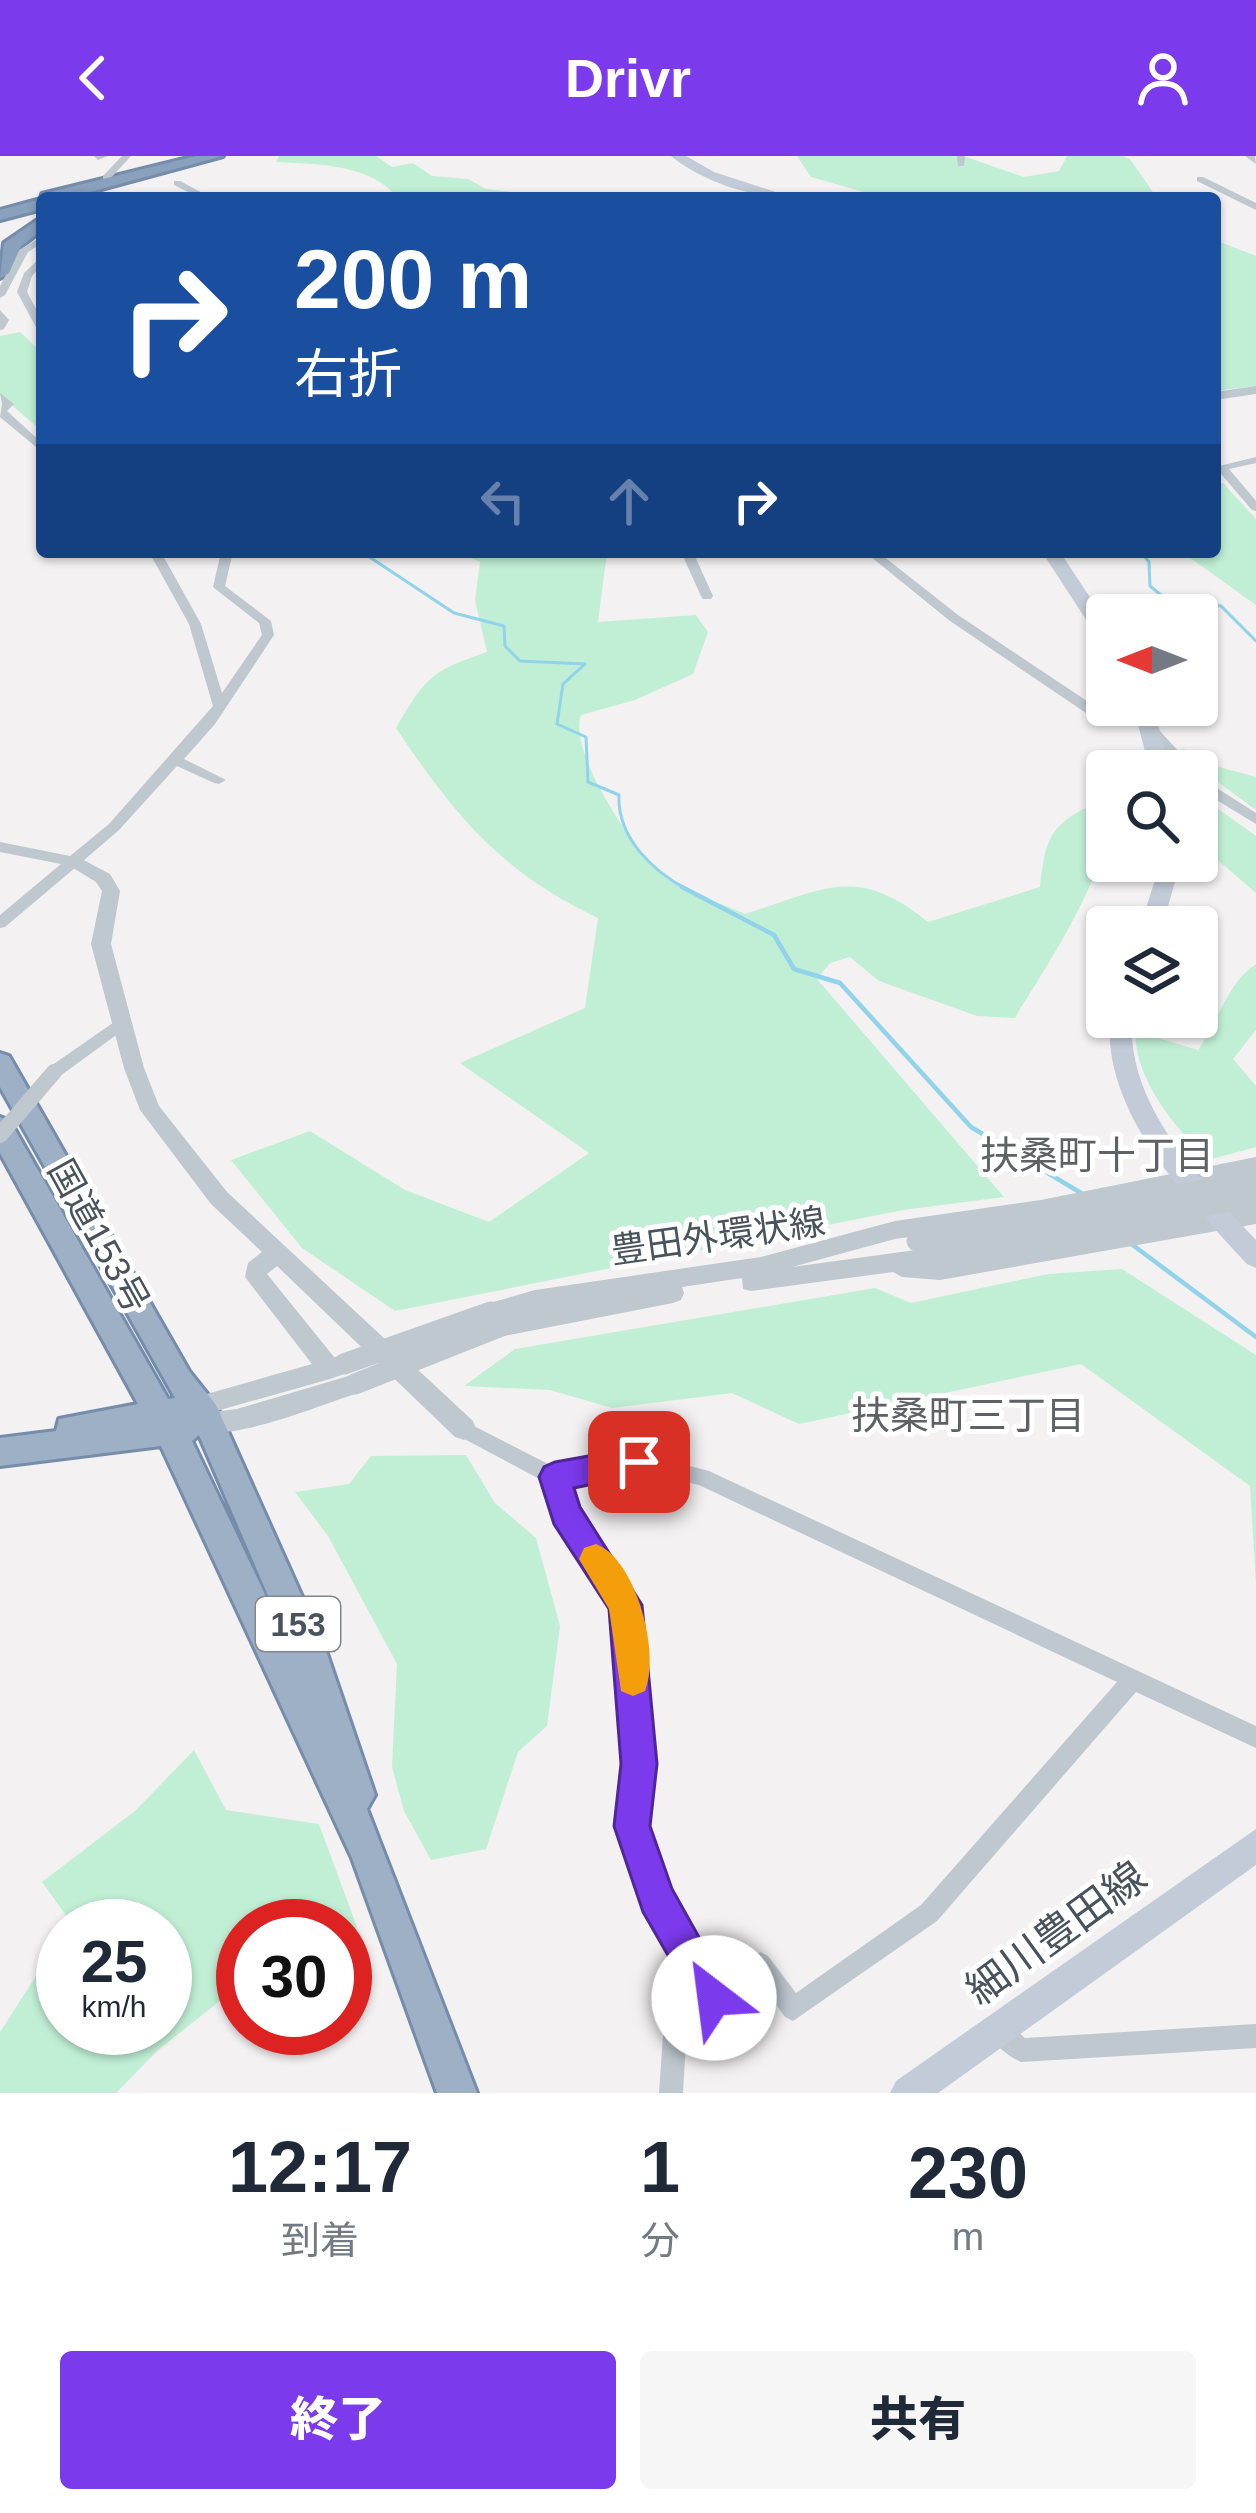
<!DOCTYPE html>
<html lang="ja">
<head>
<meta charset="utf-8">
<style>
	:root { --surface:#fff; --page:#f6f6f7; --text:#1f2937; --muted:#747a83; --accent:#7c3aed }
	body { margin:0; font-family:Arial,"Noto Sans JP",sans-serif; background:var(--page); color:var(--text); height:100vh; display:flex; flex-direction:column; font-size:45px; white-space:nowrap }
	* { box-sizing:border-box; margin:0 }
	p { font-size:39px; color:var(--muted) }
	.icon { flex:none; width:66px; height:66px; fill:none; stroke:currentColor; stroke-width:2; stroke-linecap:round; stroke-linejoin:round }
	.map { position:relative; height:1937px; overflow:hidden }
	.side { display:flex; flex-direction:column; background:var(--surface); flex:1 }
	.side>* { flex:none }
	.banner { position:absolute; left:36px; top:36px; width:1185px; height:366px; border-radius:12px; box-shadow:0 3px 9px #0004; background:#1a4fa0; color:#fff; overflow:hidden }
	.needle { width:78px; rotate:270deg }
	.fabs { position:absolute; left:1086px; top:438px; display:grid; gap:24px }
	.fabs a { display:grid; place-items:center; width:132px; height:132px; border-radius:12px; background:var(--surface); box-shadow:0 3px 9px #0004; font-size:60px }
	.speed { position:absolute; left:36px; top:1743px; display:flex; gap:24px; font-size:60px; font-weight:700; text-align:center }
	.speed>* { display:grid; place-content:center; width:156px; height:156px; border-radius:50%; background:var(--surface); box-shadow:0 3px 9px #0004; line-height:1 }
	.speed small { font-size:30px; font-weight:400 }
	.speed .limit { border:18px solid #d22; background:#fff; color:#111 }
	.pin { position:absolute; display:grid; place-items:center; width:102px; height:102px; color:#fff; margin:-51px; border-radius:24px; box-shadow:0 6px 18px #0006 }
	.me { position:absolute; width:132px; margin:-66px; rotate:330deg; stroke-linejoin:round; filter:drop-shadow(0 0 9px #0008) }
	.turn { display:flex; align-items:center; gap:42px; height:252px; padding:0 60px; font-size:54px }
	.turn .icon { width:156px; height:156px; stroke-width:2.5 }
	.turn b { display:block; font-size:84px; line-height:102px }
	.lanes { display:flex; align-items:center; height:114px; padding:0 60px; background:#0003; justify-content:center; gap:60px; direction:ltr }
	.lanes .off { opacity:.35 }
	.eta { display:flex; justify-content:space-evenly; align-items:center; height:204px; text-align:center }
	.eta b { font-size:72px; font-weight:800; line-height:84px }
	.cta { display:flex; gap:24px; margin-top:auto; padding:24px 60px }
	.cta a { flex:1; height:138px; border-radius:12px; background:var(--accent); color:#fff; font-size:48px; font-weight:800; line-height:138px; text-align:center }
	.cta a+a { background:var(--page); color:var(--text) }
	header { display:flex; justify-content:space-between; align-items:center; height:156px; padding:0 60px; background:var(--accent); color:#fff; font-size:54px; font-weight:800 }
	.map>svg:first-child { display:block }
	.green { fill:#c1efd6 }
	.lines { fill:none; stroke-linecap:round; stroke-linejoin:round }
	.stream-far1 { stroke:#90d3eb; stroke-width:3 }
	.stream { stroke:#90d3eb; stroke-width:4.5 }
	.trunk-casing { stroke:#758caa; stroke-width:6 }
	.motorway-casing { stroke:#758caa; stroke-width:6 }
	.minor { fill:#bfc7cf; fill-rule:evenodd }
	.tertiary { fill:#bfc7cf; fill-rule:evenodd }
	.secondary { fill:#c2cbd7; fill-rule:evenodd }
	.trunk { fill:#9eb0c6; fill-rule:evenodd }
	.motorway { fill:#8aa1be; fill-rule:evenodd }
	.minor-bridge { stroke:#bfc7cf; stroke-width:16 }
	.tertiary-bridge { stroke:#bfc7cf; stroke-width:21 }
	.route { fill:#7c3aed; stroke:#51269a; stroke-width:3 }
	.slow { fill:#f59e0b }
	.labels { text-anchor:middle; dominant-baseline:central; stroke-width:10; stroke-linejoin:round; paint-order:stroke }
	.shield { fill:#fff; stroke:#80878e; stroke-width:3 }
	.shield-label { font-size:33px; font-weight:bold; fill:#49535e }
	.street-label { font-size:36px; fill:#49535e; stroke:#fff }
	.neighbourhood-label { font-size:39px; fill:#5e6166; stroke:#fff }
	.near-street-label { font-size:42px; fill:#49535e; stroke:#fff }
</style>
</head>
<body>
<header><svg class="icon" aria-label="back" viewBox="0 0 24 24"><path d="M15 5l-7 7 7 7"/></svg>Drivr<svg class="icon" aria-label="person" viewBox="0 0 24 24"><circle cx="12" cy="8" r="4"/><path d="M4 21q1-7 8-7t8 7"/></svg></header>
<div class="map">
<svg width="1256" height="1937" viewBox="0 0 1256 1937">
	<rect width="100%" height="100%" fill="#f3f1f1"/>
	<g class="green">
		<path d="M279 0H376L392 11 413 7 432 20 468 23 486 33 564 42 478 38 398 42C371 8 317 8 276 6Z"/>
		<path d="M797 0H963L1024 21 1059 15 1067 0H1122L1130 3 1157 42H885L811 21Z"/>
		<path d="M1215 84 1256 100V230L1215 235Z"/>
		<path d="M20 176 42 197V275L0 239V180Z"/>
		<path d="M1223 327 1256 363V449L1182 396H1215V329Z"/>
		<path d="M459 396H607L598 466 696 459 708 476 693 518 635 544 581 559C568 596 631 689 659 716 679 735 720 746 745 758 823 734 856 707 928 766L1040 731C1046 677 1052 667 1102 644 1129 691 1041 818 1015 862L977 860 879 825 850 801 830 807 817 823 1004 1041 903 1054 395 1155 302 1092 231 1004 310 975 405 1034 489 1066 589 997 460 907 585 852 598 762C501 716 455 660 396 572 426 521 431 515 487 496L475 444 480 406Z"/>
		<path d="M1182 592 1212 609 1256 621V654L1184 601Z"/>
		<path d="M1197 638 1256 680V737L1197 686Z"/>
		<path d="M1256 808V874L1233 903 1256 930V991L1208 1004C1174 970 1135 924 1135 875L1198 894C1218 866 1227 827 1256 808Z"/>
		<path d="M1122 1113 1256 1199V1428L1250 1330 1081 1208 799 1268 732 1237 612 1252 550 1234 464 1230 515 1193 875 1132 911 1147 1048 1118Z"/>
		<path d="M466 1299 495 1347 536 1382 560 1470 547 1570 518 1596 486 1693 431 1704 404 1655 392 1611 397 1508 328 1380 295 1336 349 1328 371 1300Z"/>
		<path d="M194 1594 226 1654 319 1668 357 1771 345 1790V1770H243V1842L226 1840 157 1895 116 1937H0V1876L63 1778V1872H165V1770H68L70 1765 42 1726 135 1655Z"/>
	</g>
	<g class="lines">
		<g class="stream-far1">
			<path d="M351 396 368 400 454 457 504 470 505 490 520 505 585 508 563 528 557 568 586 581 588 626 619 639C617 681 652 715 688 734"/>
			<path d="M1141 396 1149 406 1150 430 1161 439 1221 450 1256 485"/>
		</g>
		<g class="stream">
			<path d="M682 731 774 779 794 813 840 827 971 971 1086 1040"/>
			<path d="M1130 1087 1256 1181"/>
		</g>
		<defs>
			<path id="trunk" d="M0 897 9 900 189 1215 216 1249 325 1492 375 1639 367 1653 477 1937H437L352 1702 161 1290 0 1310V1282L56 1275 59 1263 138 1248 0 997V961L10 965 168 1243 175 1242 0 931ZM199 1279 291 1493 292 1495 192 1285Z"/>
			<g id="motorway">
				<path d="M196 0H223L68 42H42V53L0 64V54L41 43 42 38Z"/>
				<path d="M42 61V74L21 90 9 117 0 122 4 87Z"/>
			</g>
		</defs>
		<use href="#trunk" class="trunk-casing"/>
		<use href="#motorway" class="motorway-casing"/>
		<g class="minor">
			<path d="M94 0H108L98 4Z"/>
			<path d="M122 0H131L109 24H103V20Z"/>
			<path d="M957 0H965L964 10H958Z"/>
			<path d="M1245 0H1255L1256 8Z"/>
			<path d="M1197 21H1203L1256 47V54L1197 25Z"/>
			<path d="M174 25H180L212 42H200L174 29Z"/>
			<path d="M42 80V87L28 96 5 139 0 142V130L19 94Z"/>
			<path d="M42 100V109L32 120 27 136 42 164V176L37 173 17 136 24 117Z"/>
			<path d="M0 154 9 164 4 173 0 174Z"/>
			<path d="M0 237 14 248 7 255 42 287V296L0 261 2 248Z"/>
			<path d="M1256 301V307L1229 313 1256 345V355L1252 354 1215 311Z"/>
			<path d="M149 396H161L201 468 222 537 262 479 259 467 213 431 221 396H233L225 430 271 465 274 479 215 568 184 603 226 624 219 628 214 627 177 610 119 674 83 705 81 709 76 711 5 771 0 772V759L61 708 0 696V686L70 700 109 668 213 550 189 468Z"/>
			<path d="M617 396H649C642 402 624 402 617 396Z"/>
			<path d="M681 396H693L713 440 711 443H703L701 440Z"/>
			<path d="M865 396H878L958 459 1096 551 1107 548 1127 549 1125 552 1094 560 1089 559 950 465Z"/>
			<path d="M1099 464 1103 465 1107 476V509L1101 505 1093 468Z"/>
			<path d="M1152 571 1157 572 1198 616 1220 634 1256 657V668L1210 640 1197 628V615H1184L1147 578 1145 575Z"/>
			<path d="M120 862 128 868 126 872 60 920H48L46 916 48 912Z"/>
			<path d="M464 1265 556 1312 639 1297 709 1315 1256 1570V1592L1136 1536 937 1765 793 1865 785 1861 758 1824 722 1850 686 1885 683 1937H659L663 1880 667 1872 700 1840 649 1750 621 1670 628 1608 615 1452 559 1363 547 1327 457 1279 455 1273 457 1267ZM639 1315 699 1329 1117 1526 921 1749 796 1837 768 1800 760 1796 717 1825 666 1736 643 1670 650 1608 635 1449 575 1353 567 1328Z"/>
			<path d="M998 1861 1006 1865 1025 1882 1256 1868V1892L1021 1906C1007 1900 992 1887 986 1873L990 1865Z"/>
		</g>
		<g class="tertiary">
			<path d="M1256 230V238L1215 244V236Z"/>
			<path d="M76 700 110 718 120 735 111 788 144 912 159 950 227 1036 473 1265 476 1273 473 1281 464 1284 455 1281 277 1110 267 1118 334 1201 347 1203 351 1210 347 1217 330 1223 213 1256 237 1253 355 1218 363 1221 367 1228 363 1235 355 1238C321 1249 233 1285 202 1275L198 1267 203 1259 193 1256 189 1249 193 1242 312 1208 245 1121 248 1107 262 1096 211 1048 140 954 124 912 91 788 102 735 96 726 70 710 67 706Z"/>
			<path d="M1256 1001V1017L1041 1062 895 1083 792 1111 923 1093 931 1095 933 1105 940 1106 1256 1050V1068L940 1124 902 1121 893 1116 751 1135 743 1133 742 1122 682 1131 684 1137 681 1144 673 1147 499 1181 491 1178 487 1171 490 1165 483 1163 480 1156 483 1149 535 1134 761 1101 895 1065 1041 1044Z"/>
		</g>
		<g class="secondary">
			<path d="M671 0H686L714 16 794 42C752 42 703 26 671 0Z"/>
			<path d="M1042 396H1060L1107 467V487L1100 485Z"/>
			<path d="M1133 549H1153L1170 615H1150Z"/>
			<path d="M1161 705H1181L1162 771H1140Z"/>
			<path d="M1110 861H1132C1126 949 1200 1023 1256 1084V1112L1247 1108C1187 1042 1102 957 1110 861Z"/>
			<path d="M1256 1673V1709L938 1937H890L896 1925Z"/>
		</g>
		<use href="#trunk" class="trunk"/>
		<use href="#motorway" class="motorway"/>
		<path class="minor-bridge" d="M0 979 54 916"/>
		<g class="tertiary-bridge">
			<path d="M917 1085 1256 1025"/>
			<path d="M923 1102 1256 1040"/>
			<path d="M344 1208 491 1156"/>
			<path d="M355 1228 499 1171"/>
		</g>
	</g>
	<path class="route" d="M639 1291 651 1295 655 1306 651 1316 574 1332 580 1351 642 1449 657 1608 650 1670 672 1733 733 1842 727 1855 714 1861 700 1855 643 1756 614 1670 621 1608 609 1453 554 1368 539 1321 544 1311 555 1306Z"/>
	<path class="slow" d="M596 1388C636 1403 661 1498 645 1535L633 1540 621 1535 609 1453 579 1403 584 1392Z"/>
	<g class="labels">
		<rect class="shield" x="256" y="1441" width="84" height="54" rx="9"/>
		<g class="shield-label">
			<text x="298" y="1468">153</text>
		</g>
		<g class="street-label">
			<text transform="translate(99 1080) rotate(61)">国道153号</text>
			<text transform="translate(718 1080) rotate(-8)">豊田外環状線</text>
		</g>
		<g class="neighbourhood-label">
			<text x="1097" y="999">扶桑町十丁目</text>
			<text x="968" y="1259">扶桑町三丁目</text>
		</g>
		<g class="near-street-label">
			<text transform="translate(1056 1777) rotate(-36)">細川豊田線</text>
		</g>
	</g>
</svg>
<div class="fabs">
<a><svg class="needle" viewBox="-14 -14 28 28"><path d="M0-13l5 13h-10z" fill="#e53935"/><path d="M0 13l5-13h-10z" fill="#747a83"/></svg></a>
<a><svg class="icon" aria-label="search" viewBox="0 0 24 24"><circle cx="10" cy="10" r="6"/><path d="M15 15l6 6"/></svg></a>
<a><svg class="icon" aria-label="layers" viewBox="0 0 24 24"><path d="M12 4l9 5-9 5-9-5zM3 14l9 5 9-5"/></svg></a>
</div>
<div class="speed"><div>25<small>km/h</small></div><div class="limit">30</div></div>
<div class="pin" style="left:639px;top:1306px;background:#d93025"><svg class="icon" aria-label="arrive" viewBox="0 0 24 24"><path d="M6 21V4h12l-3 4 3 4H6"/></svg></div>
<svg class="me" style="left:714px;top:1842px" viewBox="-20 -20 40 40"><circle r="19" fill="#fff"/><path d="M0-13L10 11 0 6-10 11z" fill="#7c3aed"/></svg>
<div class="banner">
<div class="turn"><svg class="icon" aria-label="right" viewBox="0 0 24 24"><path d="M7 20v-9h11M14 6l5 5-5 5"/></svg><div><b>200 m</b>右折</div></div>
<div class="lanes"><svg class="icon off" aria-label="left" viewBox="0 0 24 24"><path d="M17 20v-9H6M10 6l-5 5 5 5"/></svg><svg class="icon off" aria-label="ahead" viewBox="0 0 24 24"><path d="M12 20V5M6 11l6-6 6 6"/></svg><svg class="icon" aria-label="right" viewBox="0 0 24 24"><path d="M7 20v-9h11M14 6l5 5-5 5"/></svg></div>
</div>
</div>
<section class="side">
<div class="eta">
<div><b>12:17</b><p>到着</p></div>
<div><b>1</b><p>分</p></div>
<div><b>230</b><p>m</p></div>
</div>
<div class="cta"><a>終了</a><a>共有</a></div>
</section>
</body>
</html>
